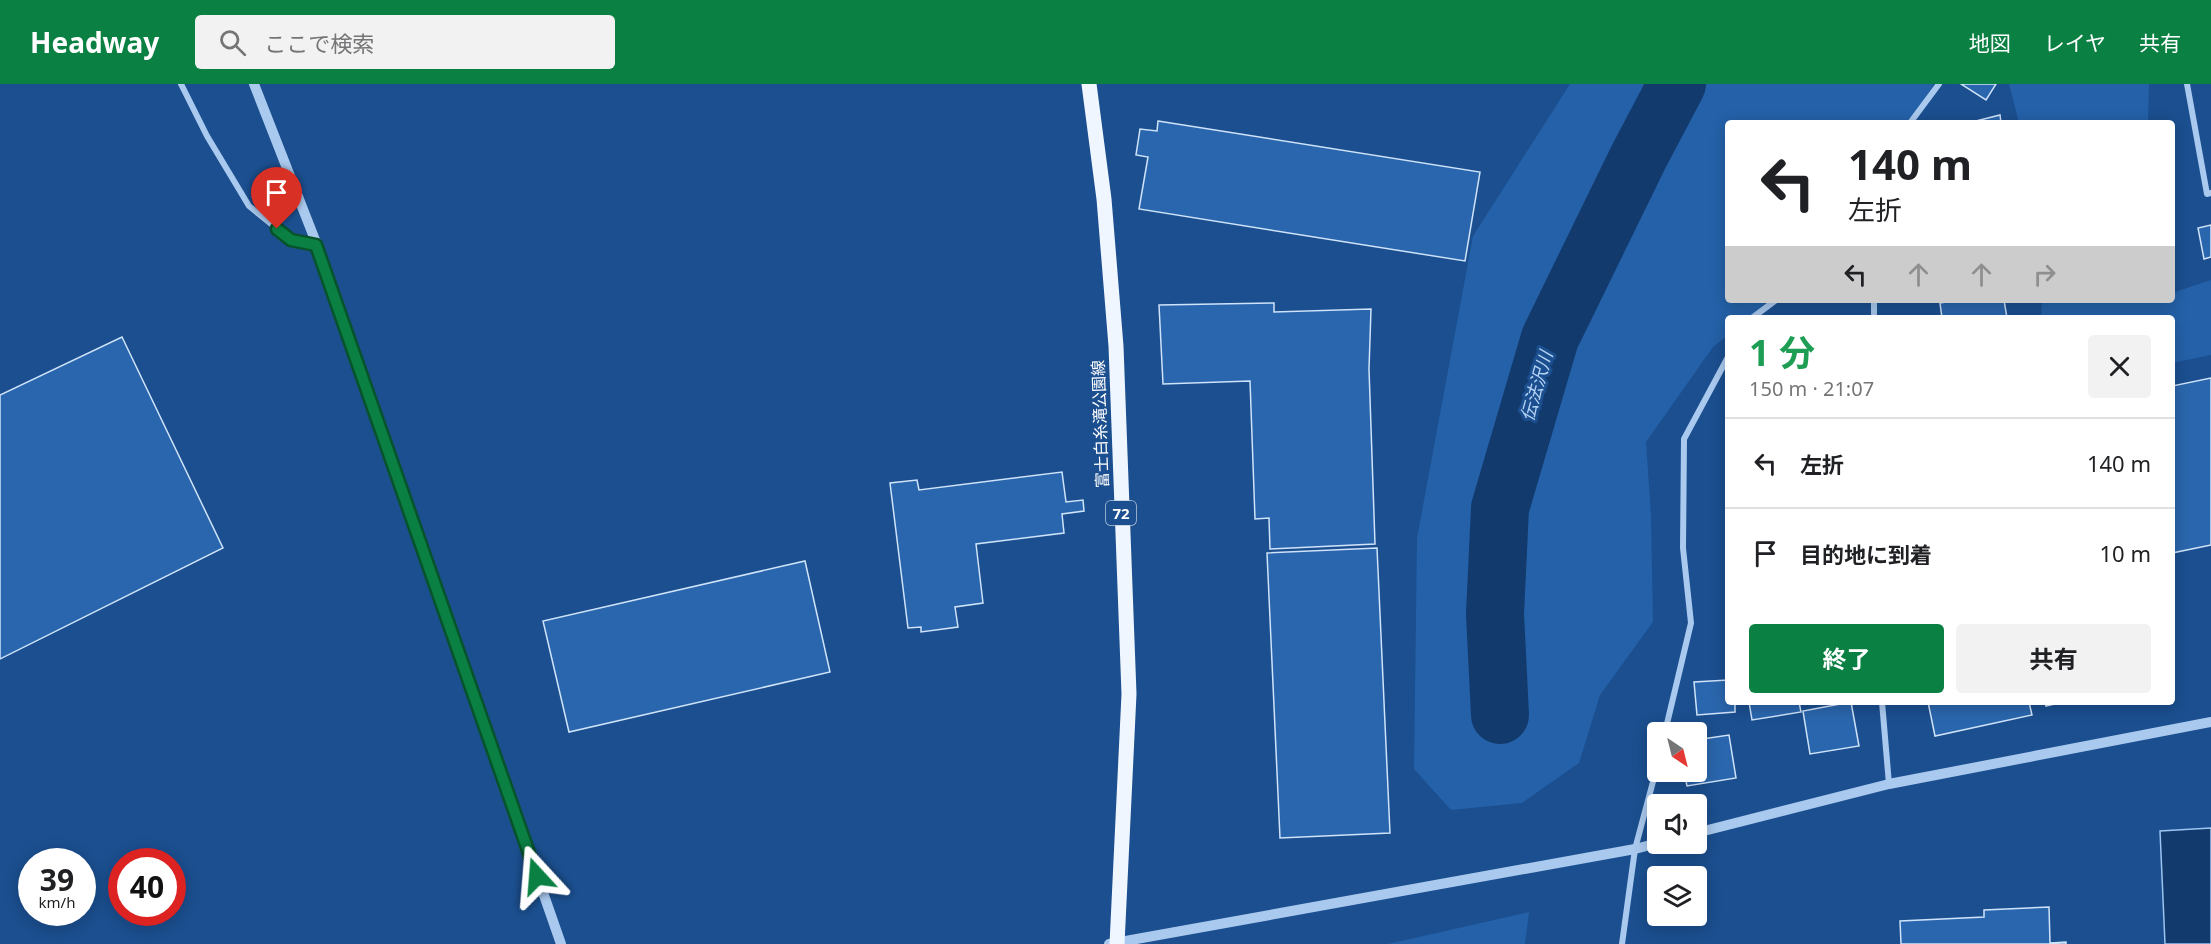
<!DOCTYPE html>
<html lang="ja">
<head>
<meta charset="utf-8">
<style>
	:root { --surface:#fff; --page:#f2f2f2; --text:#202124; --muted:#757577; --line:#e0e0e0; --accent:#0b8043 }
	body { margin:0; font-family:"Noto Sans","Noto Sans JP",sans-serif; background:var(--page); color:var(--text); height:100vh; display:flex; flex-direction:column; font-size:22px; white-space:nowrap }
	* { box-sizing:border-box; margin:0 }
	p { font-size:20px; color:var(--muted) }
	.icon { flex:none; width:33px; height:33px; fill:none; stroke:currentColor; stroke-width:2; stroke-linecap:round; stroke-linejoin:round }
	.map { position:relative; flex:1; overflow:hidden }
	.side { position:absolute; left:1725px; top:231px; width:450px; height:390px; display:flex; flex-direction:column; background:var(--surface); border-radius:6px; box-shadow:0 3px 15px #0003 }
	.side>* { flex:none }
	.hud { position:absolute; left:1725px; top:36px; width:450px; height:183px; border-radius:6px; box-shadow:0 3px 15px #0003; background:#fff; color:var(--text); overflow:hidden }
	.needle { width:39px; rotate:145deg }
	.buttons { position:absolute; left:1647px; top:638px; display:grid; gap:12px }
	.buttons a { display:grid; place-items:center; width:60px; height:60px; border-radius:6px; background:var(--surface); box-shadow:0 3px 15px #0003; font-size:30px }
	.speed { position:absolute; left:18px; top:764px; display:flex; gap:12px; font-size:30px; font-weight:700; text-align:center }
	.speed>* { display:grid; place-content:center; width:78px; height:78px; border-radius:50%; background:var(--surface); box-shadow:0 3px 15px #0003; line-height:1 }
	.speed small { font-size:15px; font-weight:400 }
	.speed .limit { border:9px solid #d22; background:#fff; color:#111 }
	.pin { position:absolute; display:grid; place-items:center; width:51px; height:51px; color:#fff; margin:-62px -26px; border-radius:50% 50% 50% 0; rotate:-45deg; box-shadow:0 0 6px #0007 }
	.pin .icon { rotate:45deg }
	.me { position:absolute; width:66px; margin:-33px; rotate:341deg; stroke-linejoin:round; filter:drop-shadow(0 0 4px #0008) }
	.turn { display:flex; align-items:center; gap:21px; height:126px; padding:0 24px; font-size:27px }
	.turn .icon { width:78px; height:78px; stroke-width:2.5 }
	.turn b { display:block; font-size:42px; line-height:51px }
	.lanes { display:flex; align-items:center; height:57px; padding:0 24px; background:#0003; justify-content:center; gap:30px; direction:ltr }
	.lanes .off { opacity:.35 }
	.round { display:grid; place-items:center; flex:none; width:63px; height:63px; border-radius:6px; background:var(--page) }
	.overview { display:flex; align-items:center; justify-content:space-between; height:102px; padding:0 24px }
	h1 { font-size:36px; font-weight:700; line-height:45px; color:#1e9e55 }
	.action { display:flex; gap:12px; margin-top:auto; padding:12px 24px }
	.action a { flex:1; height:69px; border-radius:6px; background:var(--accent); color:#fff; font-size:24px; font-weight:700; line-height:69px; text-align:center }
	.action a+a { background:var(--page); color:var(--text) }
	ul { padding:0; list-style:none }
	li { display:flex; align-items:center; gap:18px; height:90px; padding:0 24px; border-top:2px solid var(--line) }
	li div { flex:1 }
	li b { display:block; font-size:22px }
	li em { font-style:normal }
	header { display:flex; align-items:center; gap:36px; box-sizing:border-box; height:84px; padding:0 30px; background:var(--accent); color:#fff }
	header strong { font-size:28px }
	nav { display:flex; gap:33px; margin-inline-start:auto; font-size:21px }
	.search { width:420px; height:54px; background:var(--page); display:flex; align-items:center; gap:15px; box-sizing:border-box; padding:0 21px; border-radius:6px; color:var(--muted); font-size:22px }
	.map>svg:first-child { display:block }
	.green { fill:#2461a8 }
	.water { fill:#123a6d; stroke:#9cc4f0; stroke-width:1.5 }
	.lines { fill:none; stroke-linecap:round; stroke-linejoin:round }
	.river { stroke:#123a6d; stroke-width:58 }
	.building { fill:#2a66ad; stroke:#cfe3fa; stroke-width:1.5 }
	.minor { stroke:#a9c9ee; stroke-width:6 }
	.tertiary { stroke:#a9c9ee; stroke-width:10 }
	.primary { stroke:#f0f6ff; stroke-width:15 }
	.route-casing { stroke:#07532c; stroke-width:15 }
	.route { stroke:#0b8043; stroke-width:10 }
	.labels { text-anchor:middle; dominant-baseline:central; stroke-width:6; stroke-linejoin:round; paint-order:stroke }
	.shield { fill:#1b4f8f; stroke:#bbcadd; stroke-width:1.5 }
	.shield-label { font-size:15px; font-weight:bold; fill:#fff }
	.street-label { font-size:16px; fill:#fff; stroke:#1b4f8f }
	.water-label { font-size:18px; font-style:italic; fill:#b5d3f5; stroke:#1b4f8f }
</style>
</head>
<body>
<header>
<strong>Headway</strong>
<div class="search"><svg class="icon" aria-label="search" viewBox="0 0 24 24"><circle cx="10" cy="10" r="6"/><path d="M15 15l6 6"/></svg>ここで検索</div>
<nav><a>地図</a><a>レイヤ</a><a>共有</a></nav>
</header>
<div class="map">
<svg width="2211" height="860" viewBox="0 0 2211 860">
	<rect width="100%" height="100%" fill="#1b4f8f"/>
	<g class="green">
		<path d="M1570 0H1934L1909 39H1728V216H1770L1748 234H1728V251L1713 263 1646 358 1651 431 1653 538 1600 611 1579 679 1522 719 1451 726 1414 685 1417 454 1473 152Z"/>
		<path d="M2009 0H2149L2148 39H2019Z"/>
		<path d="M2211 196V271L2172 279V234H2041L2042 216H2172V209Z"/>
		<path d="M1529 828 1525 860H1388Z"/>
	</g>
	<path class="water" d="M2211 744V860H2165L2160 747Z"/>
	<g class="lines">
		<path class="river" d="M1500 631 1495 530 1500 424 1550 254 1639 72 1677 0"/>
	</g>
	<g class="building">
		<path d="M1961 0H1996L1986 16Z"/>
		<path d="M2000 31 2001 39H1968Z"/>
		<path d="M1158 37 1480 88 1465 177 1139 125 1148 73 1136 71 1140 45 1157 47Z"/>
		<path d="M2211 141V173L2204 175 2198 144Z"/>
		<path d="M1958 216H2004L2007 234H1942L1940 219Z"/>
		<path d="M1274 219V228L1371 225 1369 285 1375 460 1270 465 1269 434 1255 435 1250 297 1163 300 1159 221Z"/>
		<path d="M122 253 223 464 0 575V311Z"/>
		<path d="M2211 294V461L2172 469V302Z"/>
		<path d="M1062 388 1066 418 1083 416 1084 427 1062 430 1064 449 976 460 983 519 955 523 958 543 921 548V543L908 544 890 399 917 396 919 406Z"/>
		<path d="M1377 464 1390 749 1280 754 1267 469Z"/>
		<path d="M805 477 830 588 569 648 543 537Z"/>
		<path d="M1728 596V618H1735V628L1697 631 1694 598Z"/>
		<path d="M1749 618H1799L1801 628 1752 636Z"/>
		<path d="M1851 618 1859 662 1810 670 1803 627Z"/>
		<path d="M1928 618H2029L2032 631 1935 652Z"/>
		<path d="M2045 618H2063L2046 622Z"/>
		<path d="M1729 651 1736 694 1687 702 1684 687H1696V656Z"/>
		<path d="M2049 823 2050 859 2066 858V860H1901L1900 837 1984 833V826Z"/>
	</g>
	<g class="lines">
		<g class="minor">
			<path d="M181 0 207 52 249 122 291 156 317 161"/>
			<path d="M2187 0 2207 110 2211 109"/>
			<path d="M1910 39 1939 0"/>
			<path d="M1874 216V234"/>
			<path d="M1752 234 1776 216"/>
			<path d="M1882 618 1889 700"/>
			<path d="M1665 648 1691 539 1683 464 1684 355 1728 273"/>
			<path d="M1622 860 1635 765 1658 679"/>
		</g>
		<g class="tertiary">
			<path d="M254 0 317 161 561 860"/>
			<path d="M1696 749 1889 700 2211 638"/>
			<path d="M1109 860 1635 765 1658 759"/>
		</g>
		<path class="primary" d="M1089 0 1104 115 1116 262 1129 610 1117 860"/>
	</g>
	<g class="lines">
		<defs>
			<path id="route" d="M277 145 291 156 316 161 537 792"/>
		</defs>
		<use href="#route" class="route-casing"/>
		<use href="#route" class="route"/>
	</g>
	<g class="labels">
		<rect class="shield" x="1106" y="417" width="30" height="24" rx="4.5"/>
		<g class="shield-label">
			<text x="1121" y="429">72</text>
		</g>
		<g class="street-label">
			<text transform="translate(1100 340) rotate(-92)">富士白糸滝公園線</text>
		</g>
		<g class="water-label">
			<text transform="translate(1536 302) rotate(-74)">伝法沢川</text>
		</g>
	</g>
</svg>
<div class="buttons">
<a><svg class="needle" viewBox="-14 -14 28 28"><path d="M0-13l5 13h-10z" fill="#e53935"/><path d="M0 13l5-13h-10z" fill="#757577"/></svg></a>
<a><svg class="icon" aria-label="sound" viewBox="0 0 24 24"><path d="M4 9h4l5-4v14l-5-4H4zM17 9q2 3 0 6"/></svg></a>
<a><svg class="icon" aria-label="layers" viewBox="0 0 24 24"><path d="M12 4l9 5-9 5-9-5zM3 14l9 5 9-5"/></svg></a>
</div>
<div class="speed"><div>39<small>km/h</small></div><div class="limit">40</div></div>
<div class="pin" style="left:277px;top:145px;background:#d93025"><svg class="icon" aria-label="arrive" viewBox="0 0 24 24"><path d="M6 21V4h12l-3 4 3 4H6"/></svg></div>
<svg class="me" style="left:537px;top:792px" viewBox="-20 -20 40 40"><path d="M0-17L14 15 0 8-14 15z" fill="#0b8043" stroke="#fff" stroke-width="4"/></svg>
<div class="hud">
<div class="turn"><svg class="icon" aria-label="left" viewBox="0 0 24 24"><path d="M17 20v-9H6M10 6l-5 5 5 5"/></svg><div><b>140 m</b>左折</div></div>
<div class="lanes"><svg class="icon" aria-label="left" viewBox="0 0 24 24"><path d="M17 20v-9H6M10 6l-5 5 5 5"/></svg><svg class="icon off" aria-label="ahead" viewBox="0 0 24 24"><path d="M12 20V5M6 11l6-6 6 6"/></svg><svg class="icon off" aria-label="ahead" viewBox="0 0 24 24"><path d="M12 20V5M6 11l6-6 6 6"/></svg><svg class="icon off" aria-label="right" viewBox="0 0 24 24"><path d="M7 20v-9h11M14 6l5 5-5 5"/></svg></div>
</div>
<section class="side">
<div class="overview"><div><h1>1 分</h1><p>150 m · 21:07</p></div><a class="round"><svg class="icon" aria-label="close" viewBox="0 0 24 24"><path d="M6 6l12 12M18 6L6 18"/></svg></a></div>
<ul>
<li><svg class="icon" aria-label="left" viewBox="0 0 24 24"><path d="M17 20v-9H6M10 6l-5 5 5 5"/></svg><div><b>左折</b></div><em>140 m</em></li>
<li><svg class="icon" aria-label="arrive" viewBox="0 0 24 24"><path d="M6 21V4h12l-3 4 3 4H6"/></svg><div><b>目的地に到着</b></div><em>10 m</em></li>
</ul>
<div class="action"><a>終了</a><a>共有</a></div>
</section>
</div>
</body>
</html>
